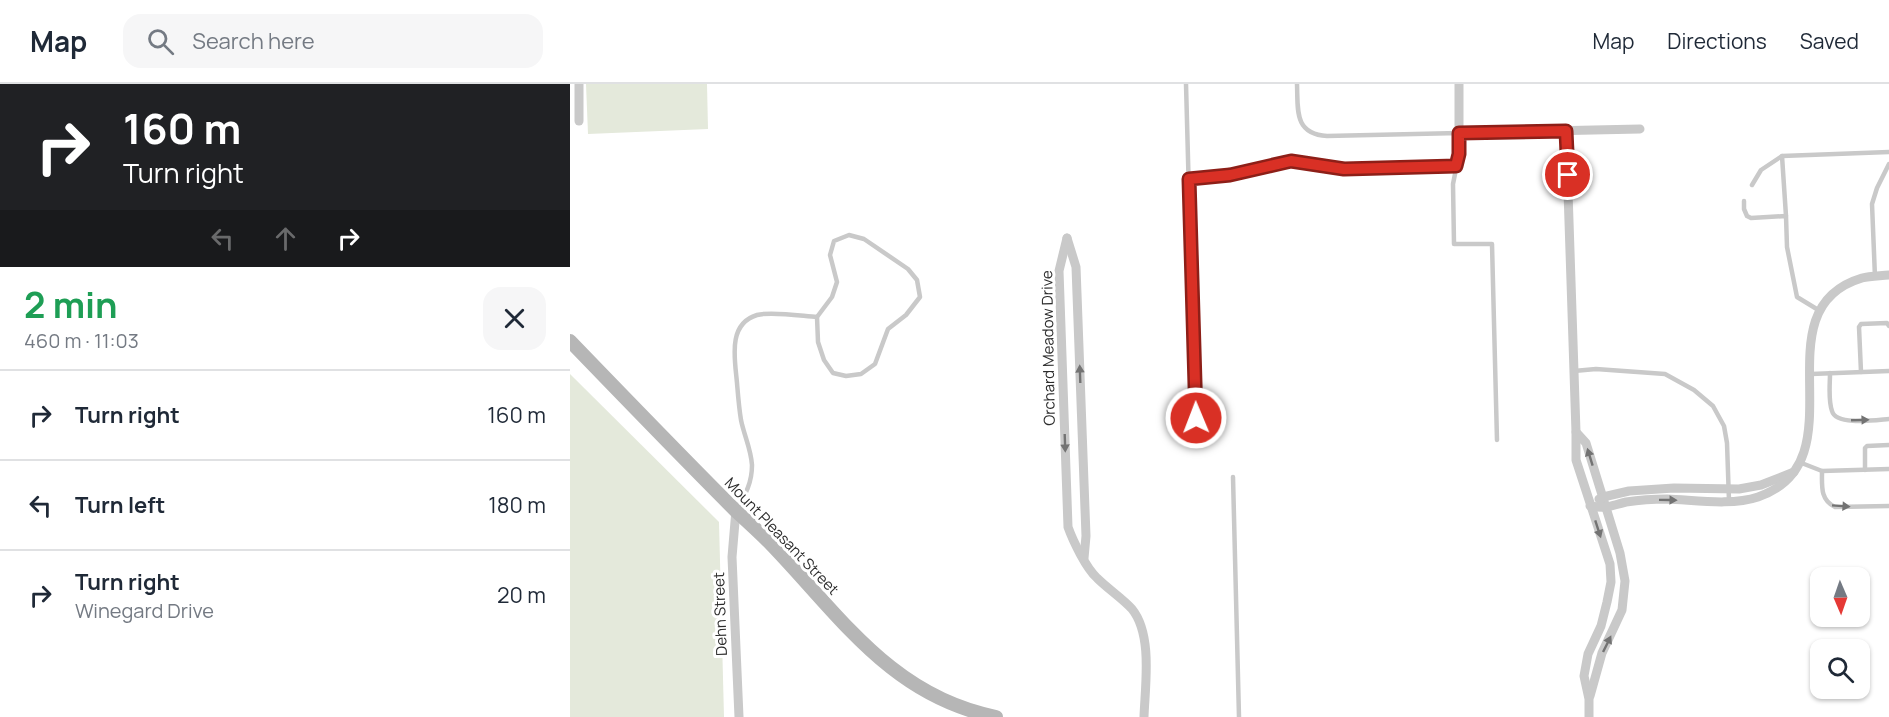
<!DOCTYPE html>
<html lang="en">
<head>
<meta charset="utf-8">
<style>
	:root { --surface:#fff; --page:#f6f6f7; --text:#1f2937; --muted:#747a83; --line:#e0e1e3 }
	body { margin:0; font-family:Manrope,sans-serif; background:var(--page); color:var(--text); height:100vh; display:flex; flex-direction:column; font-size:22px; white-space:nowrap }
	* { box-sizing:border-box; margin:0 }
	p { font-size:20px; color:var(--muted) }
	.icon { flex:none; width:33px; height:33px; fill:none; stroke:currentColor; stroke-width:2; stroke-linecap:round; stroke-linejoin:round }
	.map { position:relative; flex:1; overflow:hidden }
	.details { display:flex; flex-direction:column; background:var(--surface); width:570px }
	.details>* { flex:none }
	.banner { background:#202124; color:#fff; overflow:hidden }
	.needle { width:39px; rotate:178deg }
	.controls { position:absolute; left:1240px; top:483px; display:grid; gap:12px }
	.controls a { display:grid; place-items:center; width:60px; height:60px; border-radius:12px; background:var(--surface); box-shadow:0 2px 4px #0004; font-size:30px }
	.pin { position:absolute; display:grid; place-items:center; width:51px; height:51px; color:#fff; margin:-26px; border:3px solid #fff; border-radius:50%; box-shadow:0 2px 6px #0007 }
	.me { position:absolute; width:66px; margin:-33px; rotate:359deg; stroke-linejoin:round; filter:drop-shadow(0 0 4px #0008) }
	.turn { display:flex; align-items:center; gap:21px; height:126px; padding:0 24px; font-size:27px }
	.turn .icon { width:78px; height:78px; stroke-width:2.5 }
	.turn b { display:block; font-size:42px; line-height:51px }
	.lanes { display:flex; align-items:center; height:57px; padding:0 24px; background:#0003; justify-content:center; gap:30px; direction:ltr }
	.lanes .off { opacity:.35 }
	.round { display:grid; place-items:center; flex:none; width:63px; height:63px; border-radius:18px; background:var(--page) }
	.headline { display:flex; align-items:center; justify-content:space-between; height:102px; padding:0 24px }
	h1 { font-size:36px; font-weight:700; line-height:45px; color:#1e9e55 }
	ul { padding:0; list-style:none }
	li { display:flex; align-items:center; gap:18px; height:90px; padding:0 24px; border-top:2px solid var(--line) }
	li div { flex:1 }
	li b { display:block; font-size:22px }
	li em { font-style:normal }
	header { display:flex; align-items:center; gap:36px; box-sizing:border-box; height:84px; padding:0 30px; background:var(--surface); border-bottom:2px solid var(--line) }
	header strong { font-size:28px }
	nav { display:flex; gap:33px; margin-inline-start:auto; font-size:21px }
	.search { width:420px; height:54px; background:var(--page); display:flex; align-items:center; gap:15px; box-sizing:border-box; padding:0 21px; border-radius:18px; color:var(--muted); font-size:22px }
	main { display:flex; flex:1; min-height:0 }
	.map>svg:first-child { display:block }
	.green { fill:#e4e9db }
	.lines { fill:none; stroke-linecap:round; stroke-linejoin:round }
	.service { stroke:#c9c9c9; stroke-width:4.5 }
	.minor { stroke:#c9c9c9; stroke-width:9 }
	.secondary { stroke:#b6b6b6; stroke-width:14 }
	.oneway { fill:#737373 }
	.route-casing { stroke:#8d1f18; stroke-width:15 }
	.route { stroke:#d93025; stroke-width:10 }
	.labels { text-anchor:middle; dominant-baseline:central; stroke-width:6; stroke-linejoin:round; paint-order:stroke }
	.street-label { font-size:15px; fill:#2c2c2c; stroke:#fff }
</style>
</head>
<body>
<header>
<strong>Map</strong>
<div class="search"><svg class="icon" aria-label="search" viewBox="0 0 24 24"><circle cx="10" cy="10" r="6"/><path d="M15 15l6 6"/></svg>Search here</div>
<nav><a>Map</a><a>Directions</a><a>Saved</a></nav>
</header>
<main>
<section class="details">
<div class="banner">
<div class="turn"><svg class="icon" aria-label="right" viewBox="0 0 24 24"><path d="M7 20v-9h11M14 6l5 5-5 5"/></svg><div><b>160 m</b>Turn right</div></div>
<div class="lanes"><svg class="icon off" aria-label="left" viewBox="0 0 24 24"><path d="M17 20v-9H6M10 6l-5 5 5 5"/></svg><svg class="icon off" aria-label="ahead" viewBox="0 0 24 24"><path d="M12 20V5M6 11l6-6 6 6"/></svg><svg class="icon" aria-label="right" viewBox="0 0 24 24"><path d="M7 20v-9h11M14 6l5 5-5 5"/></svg></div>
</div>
<div class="headline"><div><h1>2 min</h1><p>460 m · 11:03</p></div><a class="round"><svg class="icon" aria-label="close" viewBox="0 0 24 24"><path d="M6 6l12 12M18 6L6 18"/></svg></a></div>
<ul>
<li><svg class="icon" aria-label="right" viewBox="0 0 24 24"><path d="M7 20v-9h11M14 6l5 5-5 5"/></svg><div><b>Turn right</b></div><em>160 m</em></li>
<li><svg class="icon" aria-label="left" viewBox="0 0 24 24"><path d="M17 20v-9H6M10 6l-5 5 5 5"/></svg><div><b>Turn left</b></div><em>180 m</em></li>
<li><svg class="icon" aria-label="right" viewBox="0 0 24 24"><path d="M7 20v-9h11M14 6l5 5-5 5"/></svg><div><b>Turn right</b><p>Winegard Drive</p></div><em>20 m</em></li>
</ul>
</section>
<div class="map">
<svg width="1319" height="633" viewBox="0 0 1319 633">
	<rect width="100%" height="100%" fill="#fff"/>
	<g class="green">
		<path d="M16 0H137L138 45 18 50Z"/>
		<path d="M0 290 149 438 154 633H0Z"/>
	</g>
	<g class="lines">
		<g class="service">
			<path d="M616 0 625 334"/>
			<path d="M727 0C728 26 724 50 757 52L889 49V70L883 100 884 160H922L927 356"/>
			<path d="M1212 72 1216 132"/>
			<path d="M619 95 660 91 721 77 774 85 886 83"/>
			<path d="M1182 101 1191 86 1212 72 1319 68"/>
			<path d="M1174 117V125L1177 132 1181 134 1216 132 1217 163 1227 213 1250 227"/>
			<path d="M279 151 294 155 338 185 347 196 350 213 336 231 318 245 305 280 291 290 276 292 263 289 254 276 248 258 247 233 262 213 267 198 260 171 264 157Z"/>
			<path d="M1305 193 1302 120 1307 104 1319 80"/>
			<path d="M1004 287 1026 285 1095 290 1124 306 1143 322 1154 342 1157 359 1159 417"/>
			<path d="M1291 288 1289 243 1291 240 1317 239 1319 242"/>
			<path d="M1260 289C1260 301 1258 316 1262 327 1266 342 1306 336 1319 335"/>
			<path d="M1241 290 1319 287"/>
			<path d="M1229 378 1252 387 1319 385"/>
			<path d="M1295 386V364L1297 362 1319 361"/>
			<path d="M1252 387C1252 402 1250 416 1265 423L1319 422"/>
			<path d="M663 393 669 633"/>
			<path d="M167 424C176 410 182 398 182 381 181 365 174 351 171 336 169 324 168 311 167 299 165 276 157 240 187 231 201 227 232 232 247 233"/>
		</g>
		<g class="minor">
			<path d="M889 0V49L1070 45"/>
			<path d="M9 37V0"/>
			<path d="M996 47 1006 348V376L1040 480 1041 498 1037 518 1031 542 1018 570 1014 592 1019 615V633"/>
			<path d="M497 154 489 187 498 443C503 457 516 484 527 494 538 505 552 514 562 525 583 551 575 602 574 633"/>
			<path d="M497 154 506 183 516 452 514 474"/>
			<path d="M1006 348 1016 359 1050 469 1055 497 1052 526 1032 569 1020 612"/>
			<path d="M1029 415 1033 413 1059 407 1104 404 1169 405 1191 401 1224 388"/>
			<path d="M1020 422C1038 425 1039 422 1056 418 1069 416 1083 415 1097 415 1125 416 1161 422 1188 413 1294 377 1185 226 1292 194 1300 192 1310 192 1319 191"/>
			<path d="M166 426 162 473 169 633"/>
		</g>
		<path class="secondary" d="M0 257C55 314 110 371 166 427 177 437 188 447 199 458 269 530 320 612 426 633"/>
	</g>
	<defs><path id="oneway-solid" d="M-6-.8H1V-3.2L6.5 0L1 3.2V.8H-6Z" transform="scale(1.5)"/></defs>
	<g class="oneway">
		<use href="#oneway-solid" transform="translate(510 290) rotate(-92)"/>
		<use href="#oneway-solid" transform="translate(1290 336) rotate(-2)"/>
		<use href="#oneway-solid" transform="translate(495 359) rotate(88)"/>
		<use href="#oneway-solid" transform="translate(1020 373) rotate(-107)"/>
		<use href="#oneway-solid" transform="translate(1098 416) rotate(1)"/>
		<use href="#oneway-solid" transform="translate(1271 422) rotate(4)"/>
		<use href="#oneway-solid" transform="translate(1028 445) rotate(72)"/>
		<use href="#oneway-solid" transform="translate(1037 560) rotate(-64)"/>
	</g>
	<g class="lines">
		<defs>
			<path id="route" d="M626 334 619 95 660 91 721 77 774 85 886 82 889 70V49L996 47 998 91"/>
		</defs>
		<use href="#route" class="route-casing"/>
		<use href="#route" class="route"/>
	</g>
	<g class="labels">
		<g class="street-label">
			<text transform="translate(478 264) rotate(-91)">Orchard Meadow Drive</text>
			<text transform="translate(212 452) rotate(46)">Mount Pleasant Street</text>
			<text transform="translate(150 530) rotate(-92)">Dehn Street</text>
		</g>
	</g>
</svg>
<div class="controls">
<a><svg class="needle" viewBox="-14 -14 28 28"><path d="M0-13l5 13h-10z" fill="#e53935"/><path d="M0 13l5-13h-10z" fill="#747a83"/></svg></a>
<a><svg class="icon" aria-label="search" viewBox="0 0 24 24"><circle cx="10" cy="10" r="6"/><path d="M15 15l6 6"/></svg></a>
</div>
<div class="pin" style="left:998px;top:91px;background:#d93025"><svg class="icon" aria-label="arrive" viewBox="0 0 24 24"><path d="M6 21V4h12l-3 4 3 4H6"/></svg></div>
<svg class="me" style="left:626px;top:334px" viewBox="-20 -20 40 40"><circle r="17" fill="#d93025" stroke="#fff" stroke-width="3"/><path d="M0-11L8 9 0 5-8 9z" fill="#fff"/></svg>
</div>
</main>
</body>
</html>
